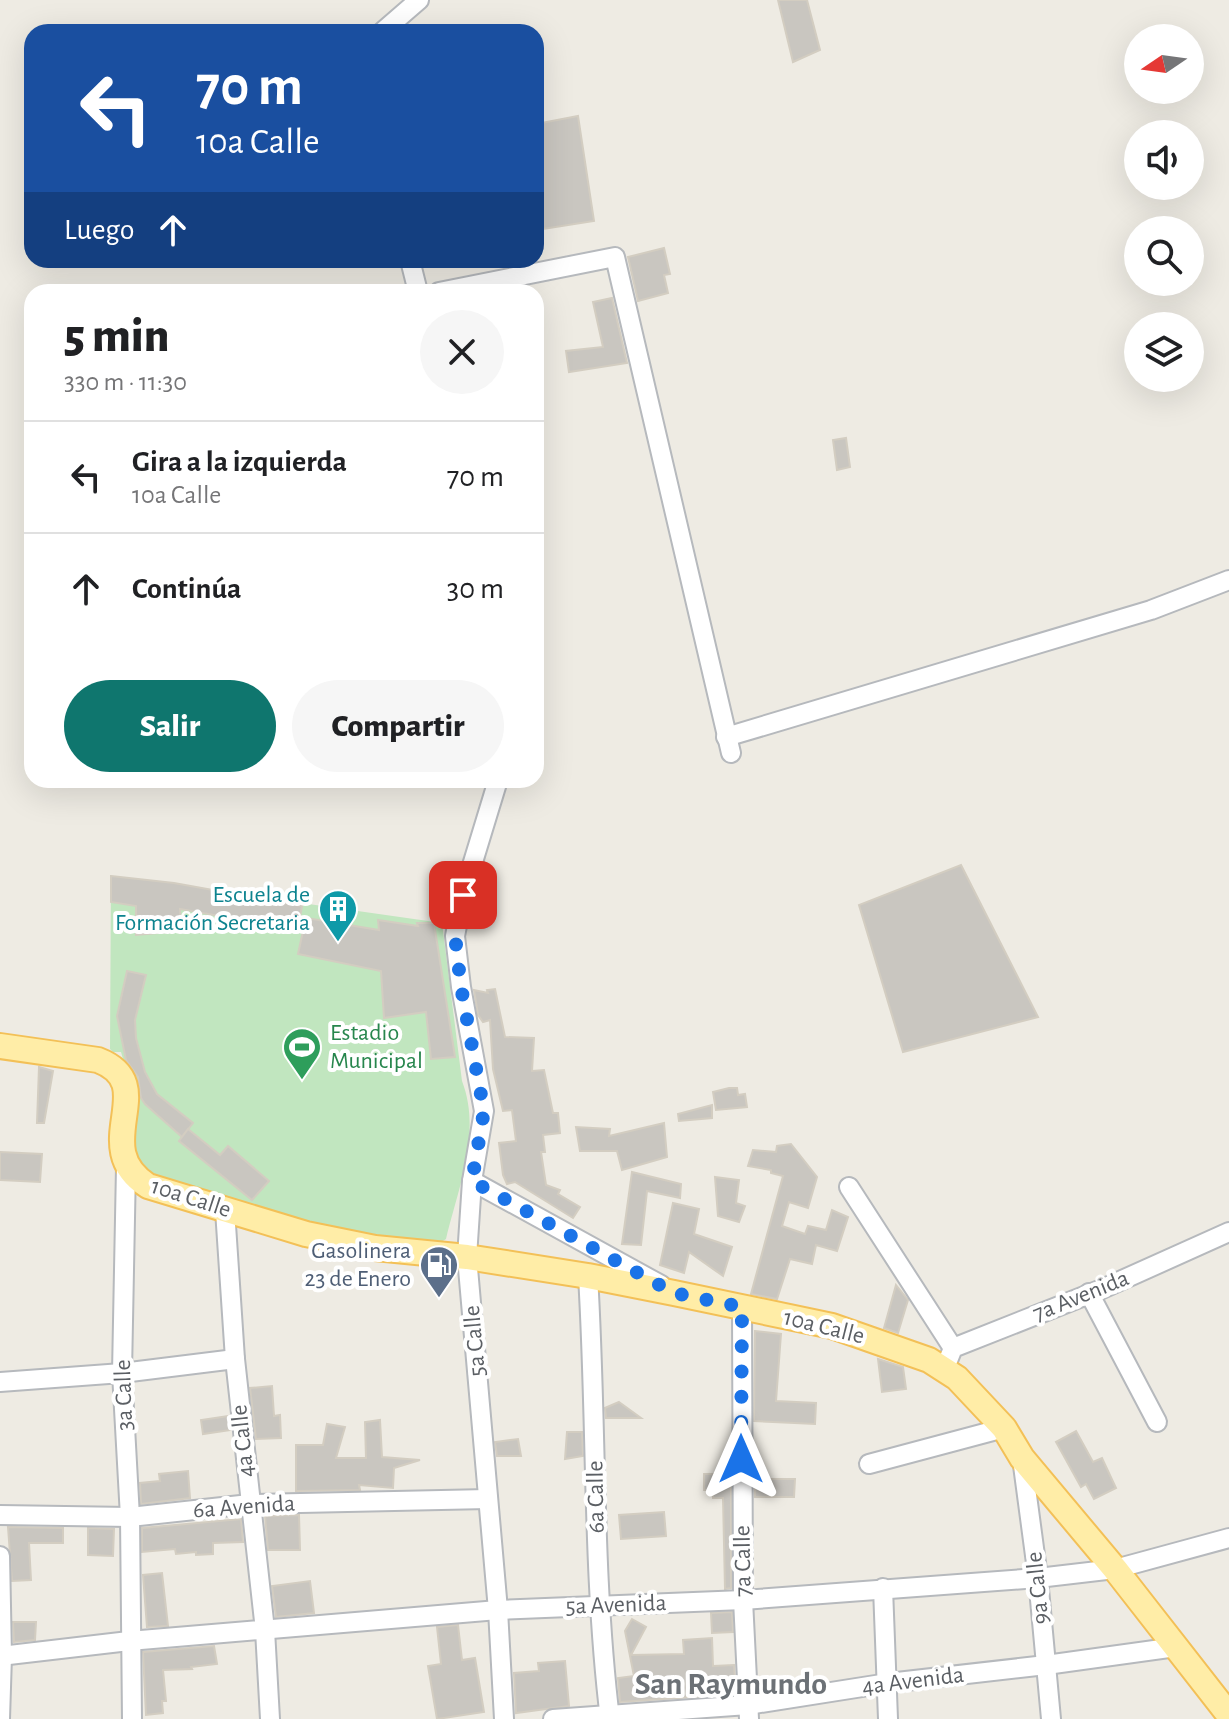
<!DOCTYPE html>
<html lang="es">
<head>
<meta charset="utf-8">
<style>
	:root { --surface:#fff; --page:#f6f6f6; --text:#202124; --muted:#757577; --line:#e0e0e0; --accent:#0f766e }
	body { margin:0; font-family:"Alegreya Sans",sans-serif; background:var(--page); color:var(--text); height:100vh; display:flex; flex-direction:column; font-size:30px; white-space:nowrap }
	* { box-sizing:border-box; margin:0 }
	p { font-size:26px; color:var(--muted) }
	.icon { flex:none; width:44px; height:44px; fill:none; stroke:currentColor; stroke-width:2; stroke-linecap:round; stroke-linejoin:round }
	.map { position:relative; flex:1; overflow:hidden }
	.panel { position:absolute; left:24px; top:284px; width:520px; height:504px; display:flex; flex-direction:column; background:var(--surface); border-radius:24px; box-shadow:0 8px 32px #0002 }
	.panel>* { flex:none }
	.hud { position:absolute; left:24px; top:24px; width:520px; height:244px; border-radius:24px; box-shadow:0 8px 32px #0002; background:#1a4fa0; color:#fff; overflow:hidden }
	.needle { width:52px; rotate:257deg }
	.fabs { position:absolute; left:1124px; top:24px; display:grid; gap:16px }
	.fabs a { display:grid; place-items:center; width:80px; height:80px; border-radius:50%; background:var(--surface); box-shadow:0 8px 32px #0002; font-size:40px }
	.pin { position:absolute; display:grid; place-items:center; width:68px; height:68px; color:#fff; margin:-34px; border-radius:16px; box-shadow:0 4px 12px #0006 }
	.me { position:absolute; width:88px; margin:-44px; rotate:0deg; stroke-linejoin:round; filter:drop-shadow(0 0 6px #0008) }
	.turn { display:flex; align-items:center; gap:28px; height:168px; padding:0 40px; font-size:36px }
	.turn .icon { width:104px; height:104px; stroke-width:2.5 }
	.turn b { display:block; font-size:56px; line-height:68px }
	.then { display:flex; align-items:center; height:76px; padding:0 40px; background:#0003; gap:16px; font-size:30px }
	.round { display:grid; place-items:center; flex:none; width:84px; height:84px; border-radius:42px; background:var(--page) }
	.summary { display:flex; align-items:center; justify-content:space-between; height:136px; padding:0 40px }
	h1 { font-size:48px; font-weight:800; line-height:60px }
	.primary-button { display:flex; gap:16px; margin-top:auto; padding:16px 40px }
	.primary-button a { flex:1; height:92px; border-radius:48px; background:var(--accent); color:#fff; font-size:32px; font-weight:800; line-height:92px; text-align:center }
	.primary-button a+a { background:var(--page); color:var(--text) }
	ul { padding:0; list-style:none }
	li { display:flex; align-items:center; gap:24px; height:112px; padding:0 40px; border-top:2px solid var(--line) }
	li div { flex:1 }
	li b { display:block; font-size:30px }
	li em { font-style:normal }
	.map>svg:first-child { display:block }
	.green { fill:#c1e6bf }
	.building { fill:#c9c6c0; stroke:#d3cdc1; stroke-width:2 }
	.lines { fill:none; stroke-linecap:round; stroke-linejoin:round }
	.minor-casing { stroke:#b6b9bd; stroke-width:22 }
	.major-casing { stroke:#f3c057; stroke-width:28 }
	.minor { stroke:#fff; stroke-width:18 }
	.major { stroke:#ffeda7; stroke-width:24 }
	.route { stroke:#1a73e8; stroke-width:14; stroke-dasharray:0 25.2 }
	.labels { text-anchor:middle; dominant-baseline:central; stroke-width:8; stroke-linejoin:round; paint-order:stroke }
	.culture-label { font-size:24px; fill:#0d838f; stroke:#fff; text-anchor:end }
	.leisure-label { font-size:24px; fill:#27864d; stroke:#fff; text-anchor:start }
	.street-label { font-size:24px; fill:#5b5f64; stroke:#fff }
	.service-label { font-size:24px; fill:#4e5e75; stroke:#fff; text-anchor:end }
	.district-label { font-size:32px; font-weight:bold; fill:#6c7176; stroke:#fff }
</style>
</head>
<body>
<div class="map">
<svg width="1229" height="1719" viewBox="0 0 1229 1719">
	<rect width="100%" height="100%" fill="#eeebe3"/>
	<path class="green" d="M111 876 442 923 462 1081C482 1133 458 1188 446 1239L438 1244 341 1234 141 1174 131 1163 132 1090 121 1052H113L110 1049Z"/>
	<g class="building">
		<path d="M778 0H807L820 50 793 62Z"/>
		<path d="M578 116 594 221 536 230V124Z"/>
		<path d="M664 248 670 274 664 275 668 293 638 301 628 257Z"/>
		<path d="M612 298 627 363 569 372 566 351 603 347 593 302Z"/>
		<path d="M846 438 850 467 837 470 833 440Z"/>
		<path d="M961 865 1038 1017 903 1052 859 905Z"/>
		<path d="M111 876 174 883 302 906 300 917 379 930 378 920 418 926 417 923H434L455 1057 431 1059 426 1012 384 1018 381 971 298 954 303 931 180 909 181 931 136 935V906L111 902Z"/>
		<path d="M127 971 146 975 135 1020 136 1038 145 1072 157 1094 193 1123 182 1137 145 1104 141 1098 138 1077 126 1060 117 1016Z"/>
		<path d="M495 989 505 1037 534 1038 532 1071 544 1070 553 1113H558L560 1133 543 1135 545 1152H541L546 1185 560 1190 558 1194 580 1207 573 1218 515 1182 507 1184 503 1175 499 1143 516 1141 512 1110 503 1111 493 1069 490 1020 483 1022 478 1015 474 990 488 993 487 990Z"/>
		<path d="M39 1067 53 1071 44 1123H37Z"/>
		<path d="M729 1088H737L738 1095 745 1094 747 1107 716 1110 713 1092Z"/>
		<path d="M712 1105V1118L679 1121 678 1114Z"/>
		<path d="M664 1123 667 1157 622 1170 617 1151H580L576 1127 610 1129 609 1136Z"/>
		<path d="M188 1129 220 1155 228 1146 269 1181 252 1200 179 1141Z"/>
		<path d="M791 1144 817 1177 808 1208 789 1202 782 1226 805 1234 808 1226 826 1230 832 1210 848 1217 837 1251 816 1245 812 1264 790 1259 777 1299 751 1294 783 1176 771 1173V1170L748 1166 753 1150 776 1152 777 1146Z"/>
		<path d="M0 1152 42 1154 40 1182 0 1180Z"/>
		<path d="M632 1172 681 1184 680 1198 647 1191 641 1245 622 1244Z"/>
		<path d="M715 1177 739 1180 736 1203 745 1206 739 1222 718 1216Z"/>
		<path d="M673 1203 699 1209 694 1234 732 1247 723 1276 689 1252 684 1273 660 1265Z"/>
		<path d="M896 1285 908 1300 898 1333 884 1328Z"/>
		<path d="M755 1331 781 1334 776 1401 816 1403 815 1424 754 1421Z"/>
		<path d="M878 1359 903 1367 906 1389 882 1392Z"/>
		<path d="M272 1386 274 1416 280 1415 281 1438 256 1439 250 1388Z"/>
		<path d="M619 1402 641 1418H606L605 1408Z"/>
		<path d="M229 1416 231 1430 203 1434 201 1420Z"/>
		<path d="M380 1420 382 1457 420 1460 394 1468 393 1488 359 1485 360 1490 296 1491V1445H323L327 1424 345 1427 336 1458H366L365 1422Z"/>
		<path d="M1076 1431 1093 1462 1102 1458 1116 1488 1094 1499 1086 1484 1081 1487 1056 1442Z"/>
		<path d="M567 1432H582L583 1456 565 1459Z"/>
		<path d="M518 1439 521 1456H497L495 1442Z"/>
		<path d="M188 1471 190 1498 141 1504 140 1483 160 1481 159 1474Z"/>
		<path d="M704 1474H731V1588L725 1589 723 1498H713V1490H704Z"/>
		<path d="M755 1479H795L794 1497H755Z"/>
		<path d="M664 1512 666 1536 621 1539 619 1515Z"/>
		<path d="M299 1515 300 1550H268L265 1516Z"/>
		<path d="M241 1519 243 1542 213 1543V1554L196 1555V1552L176 1554 175 1549 142 1552V1528Z"/>
		<path d="M8 1527 63 1528V1543H29L31 1580 12 1581Z"/>
		<path d="M88 1528 114 1529 113 1556 88 1555Z"/>
		<path d="M162 1573 168 1626 147 1627 143 1575Z"/>
		<path d="M310 1581 314 1613 276 1617 272 1586Z"/>
		<path d="M732 1612 733 1632 712 1633 711 1613Z"/>
		<path d="M632 1619 646 1627 631 1655 684 1654 683 1640 712 1638 713 1666 734 1665 736 1694 620 1702 618 1678 634 1676 625 1631Z"/>
		<path d="M13 1622H36L35 1640 14 1642Z"/>
		<path d="M458 1625 462 1660 475 1658 484 1712 437 1719 428 1666 441 1664 437 1627Z"/>
		<path d="M214 1646 217 1664 191 1667 192 1669 163 1670 166 1701H162L163 1713 146 1715 143 1652Z"/>
		<path d="M565 1661 569 1706 516 1713 514 1673 539 1671 538 1663Z"/>
	</g>
	<g class="lines">
		<defs>
			<g id="minor">
				<path d="M382 32 419 0"/>
				<path d="M410 260 418 292"/>
				<path d="M439 292 615 257 731 753"/>
				<path d="M726 737 1151 610 1229 580"/>
				<path d="M498 780 463 895 455 936 461 987 484 1111 472 1181 467 1257 498 1610 504 1719"/>
				<path d="M126 1167 122 1373 130 1517 132 1719"/>
				<path d="M472 1181 661 1285"/>
				<path d="M849 1187 953 1348"/>
				<path d="M225 1210 235 1359 265 1630 270 1719"/>
				<path d="M588 1276C597 1423 592 1572 610 1719"/>
				<path d="M1089 1293 1157 1422"/>
				<path d="M742 1307 743 1600 749 1719"/>
				<path d="M945 1368 953 1348 1102 1289 1229 1232"/>
				<path d="M0 1382 122 1373 235 1359"/>
				<path d="M1022 1458 1038 1578 1051 1719"/>
				<path d="M869 1464 1004 1428"/>
				<path d="M0 1515 130 1517 250 1504 488 1499"/>
				<path d="M0 1556 2 1656 0 1719"/>
				<path d="M883 1588 888 1719"/>
				<path d="M0 1656 129 1641 498 1610 743 1600 1038 1578 1115 1569 1229 1538"/>
				<path d="M553 1719 748 1705 888 1683 1046 1665 1176 1647"/>
			</g>
			<path id="major" d="M0 1046 98 1060C163 1085 86 1146 148 1186L306 1234 375 1248 467 1257 588 1276 674 1293 832 1326 929 1360 957 1378 1004 1428 1022 1458 1115 1569 1229 1715"/>
		</defs>
		<use href="#minor" class="minor-casing"/>
		<use href="#major" class="major-casing"/>
		<use href="#minor" class="minor"/>
		<use href="#major" class="major"/>
	</g>
	<g class="lines">
		<path class="route" d="M463 895 455 936 461 987 484 1111 472 1181 674 1293 742 1307 741 1459"/>
	</g>
	<defs>
		<symbol id="building-pin" viewBox="-11 -11 22 30"><path d="M0 17L-7.5 6A9.5 9.5 0 1 1 7.5 6Z" fill="#0f9aa8" stroke="#fff"/><path d="M-4-6H4V6H1V3H-1V6H-4ZM-2.5-4.3h1.7v1.8h-1.7ZM.8-4.3h1.7v1.8H.8ZM-2.5-1h1.7V.8h-1.7ZM.8-1h1.7V.8H.8Z" fill="#fff"/></symbol>
		<symbol id="stadium-pin" viewBox="-11 -11 22 30"><path d="M0 17L-7.5 6A9.5 9.5 0 1 1 7.5 6Z" fill="#2e9e5b" stroke="#fff"/><path d="M0-5a6.5 5 0 1 0 0 10a6.5 5 0 1 0 0-10ZM-3.5-1.8h7v3.6h-7Z" fill="#fff"/></symbol>
		<symbol id="fuel-pin" viewBox="-11 -11 22 30"><path d="M0 17L-7.5 6A9.5 9.5 0 1 1 7.5 6Z" fill="#5c6f8a" stroke="#fff"/><path d="M-5.5-6h7V0h2V4h1.3V-2.5L3-4.5l.8-.8L6-3V5H2.5V1h-1V6h-7ZM-4.2-4.7v3.2H.2V-4.7Z" fill="#fff"/></symbol>
	</defs>
	<g fill-rule="evenodd">
		<use href="#building-pin" x="316" y="887" width="44" height="60"/>
		<use href="#stadium-pin" x="280" y="1025" width="44" height="60"/>
		<use href="#fuel-pin" x="417" y="1243" width="44" height="60"/>
	</g>
	<g class="labels">
		<g class="culture-label">
			<text x="310" y="895">Escuela de<tspan x="310" dy="28">Formación Secretaria</tspan></text>
		</g>
		<g class="leisure-label">
			<text x="330" y="1033">Estadio<tspan x="330" dy="28">Municipal</tspan></text>
		</g>
		<g class="street-label">
			<text transform="translate(191 1198) rotate(18)">10a Calle</text>
			<text transform="translate(1081 1296) rotate(-22)">7a Avenida</text>
			<text transform="translate(824 1327) rotate(14)">10a Calle</text>
			<text transform="translate(475 1341) rotate(-95)">5a Calle</text>
			<text transform="translate(124 1395) rotate(-92)">3a Calle</text>
			<text transform="translate(243 1441) rotate(-96)">4a Calle</text>
			<text transform="translate(596 1497) rotate(-91)">6a Calle</text>
			<text transform="translate(244 1507) rotate(-4)">6a Avenida</text>
			<text transform="translate(743 1561) rotate(-91)">7a Calle</text>
			<text transform="translate(1038 1588) rotate(-96)">9a Calle</text>
			<text transform="translate(616 1605) rotate(-2)">5a Avenida</text>
			<text transform="translate(913 1681) rotate(-7)">4a Avenida</text>
		</g>
		<g class="service-label">
			<text x="411" y="1251">Gasolinera<tspan x="411" dy="28">23 de Enero</tspan></text>
		</g>
		<g class="district-label">
			<text x="731" y="1684">San Raymundo</text>
		</g>
	</g>
</svg>
<div class="fabs">
<a><svg class="needle" viewBox="-14 -14 28 28"><path d="M0-13l5 13h-10z" fill="#e53935"/><path d="M0 13l5-13h-10z" fill="#757577"/></svg></a>
<a><svg class="icon" aria-label="sound" viewBox="0 0 24 24"><path d="M4 9h4l5-4v14l-5-4H4zM17 9q2 3 0 6"/></svg></a>
<a><svg class="icon" aria-label="search" viewBox="0 0 24 24"><circle cx="10" cy="10" r="6"/><path d="M15 15l6 6"/></svg></a>
<a><svg class="icon" aria-label="layers" viewBox="0 0 24 24"><path d="M12 4l9 5-9 5-9-5zM3 14l9 5 9-5"/></svg></a>
</div>
<div class="pin" style="left:463px;top:895px;background:#d93025"><svg class="icon" aria-label="arrive" viewBox="0 0 24 24"><path d="M6 21V4h12l-3 4 3 4H6"/></svg></div>
<svg class="me" style="left:741px;top:1459px" viewBox="-20 -20 40 40"><path d="M0-17L14 15 0 8-14 15z" fill="#1a73e8" stroke="#fff" stroke-width="4"/></svg>
<div class="hud">
<div class="turn"><svg class="icon" aria-label="left" viewBox="0 0 24 24"><path d="M17 20v-9H6M10 6l-5 5 5 5"/></svg><div><b>70 m</b>10a Calle</div></div>
<div class="then">Luego<svg class="icon" aria-label="ahead" viewBox="0 0 24 24"><path d="M12 20V5M6 11l6-6 6 6"/></svg></div>
</div>
<section class="panel">
<div class="summary"><div><h1>5 min</h1><p>330 m · 11:30</p></div><a class="round"><svg class="icon" aria-label="close" viewBox="0 0 24 24"><path d="M6 6l12 12M18 6L6 18"/></svg></a></div>
<ul>
<li><svg class="icon" aria-label="left" viewBox="0 0 24 24"><path d="M17 20v-9H6M10 6l-5 5 5 5"/></svg><div><b>Gira a la izquierda</b><p>10a Calle</p></div><em>70 m</em></li>
<li><svg class="icon" aria-label="ahead" viewBox="0 0 24 24"><path d="M12 20V5M6 11l6-6 6 6"/></svg><div><b>Continúa</b></div><em>30 m</em></li>
</ul>
<div class="primary-button"><a>Salir</a><a>Compartir</a></div>
</section>
</div>
</body>
</html>
